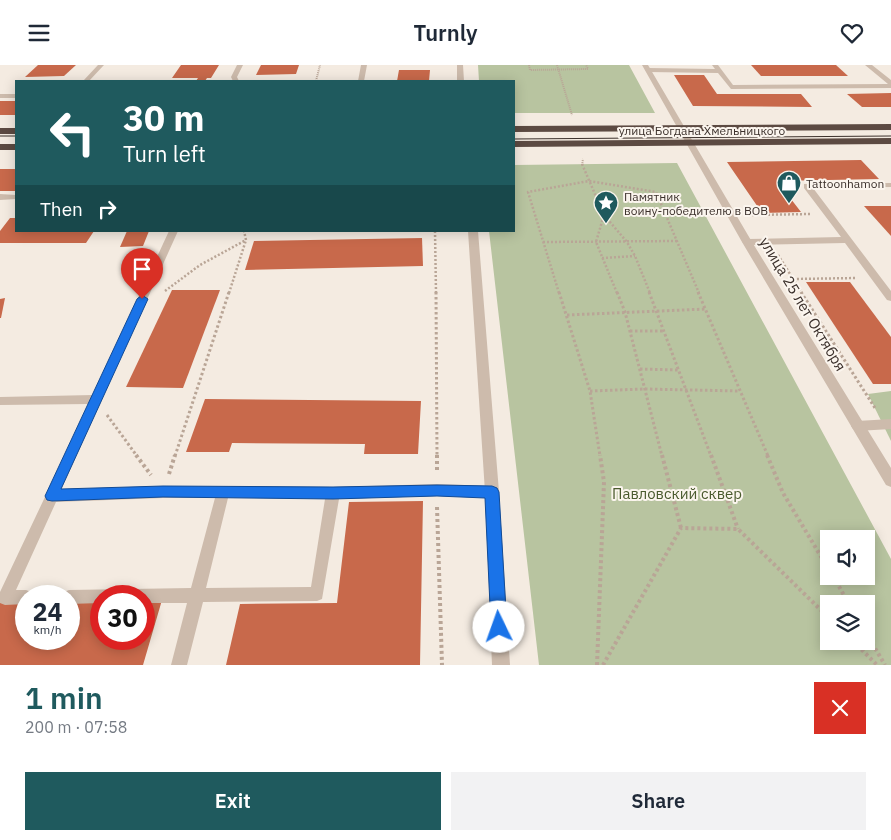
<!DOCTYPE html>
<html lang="en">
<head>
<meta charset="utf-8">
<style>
	:root { --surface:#fff; --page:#f2f2f3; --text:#1f2937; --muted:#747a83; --accent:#1f5a5e }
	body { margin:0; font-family:"IBM Plex Sans",sans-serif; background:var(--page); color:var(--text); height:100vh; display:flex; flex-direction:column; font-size:19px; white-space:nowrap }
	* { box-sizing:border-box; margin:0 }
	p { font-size:16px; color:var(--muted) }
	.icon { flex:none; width:28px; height:28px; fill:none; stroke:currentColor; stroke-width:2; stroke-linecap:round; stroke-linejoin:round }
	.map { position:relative; height:600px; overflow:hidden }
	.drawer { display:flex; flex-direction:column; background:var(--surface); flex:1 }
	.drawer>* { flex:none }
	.hud { position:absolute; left:15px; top:15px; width:500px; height:152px; border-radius:0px; box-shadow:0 2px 12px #0003; background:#1f5a5e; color:#fff; overflow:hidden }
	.controls { position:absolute; left:820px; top:465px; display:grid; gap:10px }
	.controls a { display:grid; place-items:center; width:55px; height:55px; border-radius:0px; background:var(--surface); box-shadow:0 2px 12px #0003; font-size:25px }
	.speed { position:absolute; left:15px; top:520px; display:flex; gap:10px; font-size:25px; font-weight:700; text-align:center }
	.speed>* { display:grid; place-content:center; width:65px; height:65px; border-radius:50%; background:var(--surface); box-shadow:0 2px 12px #0003; line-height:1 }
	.speed small { font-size:12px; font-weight:400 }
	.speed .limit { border:8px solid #d22; background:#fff; color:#111 }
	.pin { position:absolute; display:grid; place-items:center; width:42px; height:42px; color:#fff; margin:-51px -21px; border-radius:50% 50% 50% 0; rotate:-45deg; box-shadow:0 0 5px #0007 }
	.pin .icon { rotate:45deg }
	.me { position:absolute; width:55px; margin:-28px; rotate:357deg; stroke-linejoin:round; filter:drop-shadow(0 0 4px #0008) }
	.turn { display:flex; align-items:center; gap:18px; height:105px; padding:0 25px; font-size:22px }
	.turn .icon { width:65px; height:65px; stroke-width:2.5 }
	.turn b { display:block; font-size:35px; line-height:42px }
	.then { display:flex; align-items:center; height:48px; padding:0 25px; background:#0003; gap:10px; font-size:19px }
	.round { display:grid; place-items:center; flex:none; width:52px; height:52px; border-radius:0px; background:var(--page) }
	.head { display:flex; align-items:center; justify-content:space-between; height:85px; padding:0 25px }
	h1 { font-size:30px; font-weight:600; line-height:38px; color:var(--accent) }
	.action { display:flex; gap:10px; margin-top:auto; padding:10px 25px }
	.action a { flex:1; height:58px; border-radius:0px; background:var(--accent); color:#fff; font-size:20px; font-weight:600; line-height:58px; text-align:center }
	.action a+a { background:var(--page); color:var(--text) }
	header { display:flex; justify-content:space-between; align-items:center; height:65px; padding:0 25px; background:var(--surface); font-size:22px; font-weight:600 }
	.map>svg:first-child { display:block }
	.green { fill:#b8c4a0; fill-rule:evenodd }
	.building { fill:#c8694b }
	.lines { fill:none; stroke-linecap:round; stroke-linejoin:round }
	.path-far3 { stroke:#b9a596; stroke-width:2; stroke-dasharray:1 1; stroke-linecap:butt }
	.path-far2 { stroke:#b9a596; stroke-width:2.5; stroke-dasharray:2 2; stroke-linecap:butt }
	.path-far1 { stroke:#b9a596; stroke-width:3; stroke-dasharray:2.5 2.5; stroke-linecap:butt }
	.path { stroke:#b9a596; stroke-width:4; stroke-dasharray:3 3; stroke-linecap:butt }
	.lane { fill:#cdbbac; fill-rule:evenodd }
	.street { fill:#cdbbac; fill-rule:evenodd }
	.highway { fill:#5c4a42; fill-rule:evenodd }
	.tram { stroke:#3b302b; stroke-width:1 }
	.route { fill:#1a73e8; stroke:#114b97 }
	.labels { text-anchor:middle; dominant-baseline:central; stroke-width:4; stroke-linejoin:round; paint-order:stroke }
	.far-street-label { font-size:12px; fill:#3b302b; stroke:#fbf5ee }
	.far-poi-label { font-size:12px; fill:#3b302b; stroke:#fbf5ee; text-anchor:start }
	.street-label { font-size:15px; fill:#3b302b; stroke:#fbf5ee }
	.park-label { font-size:15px; fill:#4a5a2e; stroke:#fbf5ee }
</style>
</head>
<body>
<header><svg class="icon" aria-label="menu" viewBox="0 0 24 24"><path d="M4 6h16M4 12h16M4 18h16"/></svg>Turnly<svg class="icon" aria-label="heart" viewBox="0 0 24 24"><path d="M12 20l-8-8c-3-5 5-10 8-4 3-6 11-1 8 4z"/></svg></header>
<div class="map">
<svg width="891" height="600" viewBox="0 0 891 600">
	<rect width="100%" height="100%" fill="#f4ebe1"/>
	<g class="green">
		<path d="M478 0H629L655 48H514V16H479Z"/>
		<path d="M677 98 891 494V600H539L489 166H514V100ZM829 474H866V511H829ZM829 539H866V576H829Z"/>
		<path d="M891 326V376L868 329Z"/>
	</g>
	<g class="building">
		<path d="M38 0H76L64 11 25 12Z"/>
		<path d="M181 0H219L211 13H207L205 16H196L198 13H172Z"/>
		<path d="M261 0H299L296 9 256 10Z"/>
		<path d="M751 0H836L848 11H761Z"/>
		<path d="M399 5H430L429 16H397Z"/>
		<path d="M674 10H704L717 29H801L812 42 693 41Z"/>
		<path d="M891 28V42H862L847 29Z"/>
		<rect x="0" y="36" width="16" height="14"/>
		<path d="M861 95 879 114 777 116 801 147 762 148 727 97Z"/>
		<rect x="0" y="104" width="16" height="22"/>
		<path d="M864 141H891V171Z"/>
		<path d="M10 153H16V166H94L86 178H0V166Z"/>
		<path d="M127 166H149L143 181 120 182Z"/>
		<path d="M422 173 423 201 245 205 254 176Z"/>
		<path d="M806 217H850L891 272V319H873Z"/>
		<path d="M172 225H220L183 323 126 322Z"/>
		<path d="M5 233 1 253H0V234Z"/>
		<path d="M205 334 421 336 418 389H364L365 379 232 378 229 387H186Z"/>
		<path d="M423 436 420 600H226L240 539 337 538 349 437Z"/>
		<path d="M144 535H162L143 600H0V537H26V574H69V536H101V574H144Z"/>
	</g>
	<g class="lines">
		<g class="path-far3">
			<path d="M529 0 530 5 588 4 586 0"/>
			<path d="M557 0 572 50"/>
			<path d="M316 16 320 0"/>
			<path d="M582 100 583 94"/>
		</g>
		<g class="path-far2">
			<path d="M582 99 604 150"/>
			<path d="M752 150 810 149"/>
			<path d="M435 166 436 228"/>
			<path d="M543 177 677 176"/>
			<path d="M778 190 802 228"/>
			<path d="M602 193 635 191"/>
			<path d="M793 214 857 213"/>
			<path d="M165 226 200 200 246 175 244 166"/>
			<path d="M229 228 246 175"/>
			<path d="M559 228 528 127 589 116 656 127 699 228"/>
			<path d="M617 228 596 177 604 150 627 177 635 191 650 228"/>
		</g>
		<g class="path-far1">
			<path d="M436 227 437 391"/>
			<path d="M559 227 590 326 600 391"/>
			<path d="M617 227 625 247 662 391"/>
			<path d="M649 227 711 391"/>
			<path d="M698 227 768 391"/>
			<path d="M801 227 875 343"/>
			<path d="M567 250 706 244"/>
			<path d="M630 266H664"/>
			<path d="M640 304 679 305"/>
			<path d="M590 326 644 324 740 326"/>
			<path d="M107 350 137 391"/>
			<path d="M175 391 229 227"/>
		</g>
		<g class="path">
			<path d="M136 390 151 410"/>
			<path d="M437 390V408"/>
			<path d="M662 390 681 463"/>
			<path d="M711 390 738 464"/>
			<path d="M767 390 783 428 829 505"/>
			<path d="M169 409 175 390"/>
			<path d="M437 442 442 600"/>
			<path d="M833 511 849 539"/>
			<path d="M866 568 885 600"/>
			<path d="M853 576 877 600"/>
			<path d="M597 600 604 417 600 390"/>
			<path d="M603 600 681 463 738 464 829 553"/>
		</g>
		<g class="lane">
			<path d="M98 0H104L89 16H83Z"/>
			<path d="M237 0H243L237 12 239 16H233L231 12Z"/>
			<path d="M361 0H367L364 16H358Z"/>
			<path d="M712 0H718L733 20 888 19 865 0H872L891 15V23L731 24 718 8 648 7 645 5 648 3 715 4Z"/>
			<rect x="0" y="29" width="16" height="4"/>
			<path d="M891 118V122L813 123 891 226V236L887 235 845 178 747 180 742 177 747 174 841 172 804 123V119Z"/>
			<path d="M0 129 16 130V134L0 135Z"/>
			<path d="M169 166H178L61 425 163 421 333 422 437 419 492 421 497 423 499 427 497 431 492 433 437 431 339 434 322 534 317 536 203 537 187 600H171L187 538H144V531H101V538L69 539V531H62L64 527 69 525 191 523 215 433H163L56 437 16 525H26L31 527 33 531H26V539L5 540 0 538V527L89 339 0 340V332L93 330ZM228 433 325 434 311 522 206 523Z"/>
			<path d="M891 354V364L857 366 853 364 851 361 853 358 857 356Z"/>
		</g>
		<g class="street">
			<path d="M457 0H463L464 16H457Z"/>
			<path d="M642 0H648L752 177 891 403V422L886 420 742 177Z"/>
			<path d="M468 166H478L499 427 510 600H492L485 427Z"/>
		</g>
		<g class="highway">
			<path d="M891 59V65L514 67V61Z"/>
			<rect x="0" y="63" width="16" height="6"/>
			<path d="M891 73V79L514 82V76Z"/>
			<rect x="0" y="79" width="16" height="6"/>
		</g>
		<g class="tram">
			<path d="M0 71H16"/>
			<path d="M514 74 891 71"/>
		</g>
	</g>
	<path class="route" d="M142 230 148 234 61 424 163 421 333 422 437 420 492 421 497 423 499 427 507 562 505 567 499 570 494 567 491 562 485 433 437 431 333 434 163 432 52 436 47 435 45 431 137 234Z"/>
	<defs>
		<symbol id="shop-pin" viewBox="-11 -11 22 30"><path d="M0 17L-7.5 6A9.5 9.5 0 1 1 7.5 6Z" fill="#1f5a5e" stroke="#fbf5ee"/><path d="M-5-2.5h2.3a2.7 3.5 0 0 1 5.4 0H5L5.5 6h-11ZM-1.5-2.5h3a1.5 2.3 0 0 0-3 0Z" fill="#fff"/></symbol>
		<symbol id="sight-pin" viewBox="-11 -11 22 30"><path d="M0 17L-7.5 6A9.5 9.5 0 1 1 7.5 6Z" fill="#1f5a5e" stroke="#fbf5ee"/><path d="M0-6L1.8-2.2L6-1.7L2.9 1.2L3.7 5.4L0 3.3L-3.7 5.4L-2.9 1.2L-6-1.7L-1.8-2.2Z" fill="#fff"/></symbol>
	</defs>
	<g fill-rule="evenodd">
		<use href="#shop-pin" x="775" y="104" width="28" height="38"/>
		<use href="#sight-pin" x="592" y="124" width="28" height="38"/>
	</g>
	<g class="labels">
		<g class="far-street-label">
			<text x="702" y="65">улица Богдана Хмельницкого</text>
		</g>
		<g class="far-poi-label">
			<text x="806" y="118">Tattoonhamon</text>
			<text x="624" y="131">Памятник<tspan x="624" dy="14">воину-победителю в ВОВ</tspan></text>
		</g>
		<g class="street-label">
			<text transform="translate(803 239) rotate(59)">улица 25 лет Октября</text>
		</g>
		<g class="park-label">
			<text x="677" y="428">Павловский сквер</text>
		</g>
	</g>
</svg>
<div class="controls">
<a><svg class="icon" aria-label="sound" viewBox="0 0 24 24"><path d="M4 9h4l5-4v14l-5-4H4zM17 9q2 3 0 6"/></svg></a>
<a><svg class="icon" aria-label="layers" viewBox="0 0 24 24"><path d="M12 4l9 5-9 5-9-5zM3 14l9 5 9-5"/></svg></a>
</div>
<div class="speed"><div>24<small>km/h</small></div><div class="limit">30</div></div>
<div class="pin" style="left:142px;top:234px;background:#d93025"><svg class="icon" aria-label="arrive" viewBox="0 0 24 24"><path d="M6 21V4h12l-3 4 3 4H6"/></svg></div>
<svg class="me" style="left:499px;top:562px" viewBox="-20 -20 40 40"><circle r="19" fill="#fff"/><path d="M0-13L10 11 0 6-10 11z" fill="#1a73e8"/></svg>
<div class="hud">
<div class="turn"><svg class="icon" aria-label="left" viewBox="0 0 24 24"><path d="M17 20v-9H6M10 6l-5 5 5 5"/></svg><div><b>30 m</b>Turn left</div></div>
<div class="then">Then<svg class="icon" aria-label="right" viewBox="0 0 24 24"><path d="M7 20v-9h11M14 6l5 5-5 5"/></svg></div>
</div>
</div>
<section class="drawer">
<div class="head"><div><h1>1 min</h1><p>200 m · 07:58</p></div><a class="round" style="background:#d93025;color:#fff"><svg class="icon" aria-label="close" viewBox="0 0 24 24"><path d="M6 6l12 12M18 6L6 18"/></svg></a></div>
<div class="action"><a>Exit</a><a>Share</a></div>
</section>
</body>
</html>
